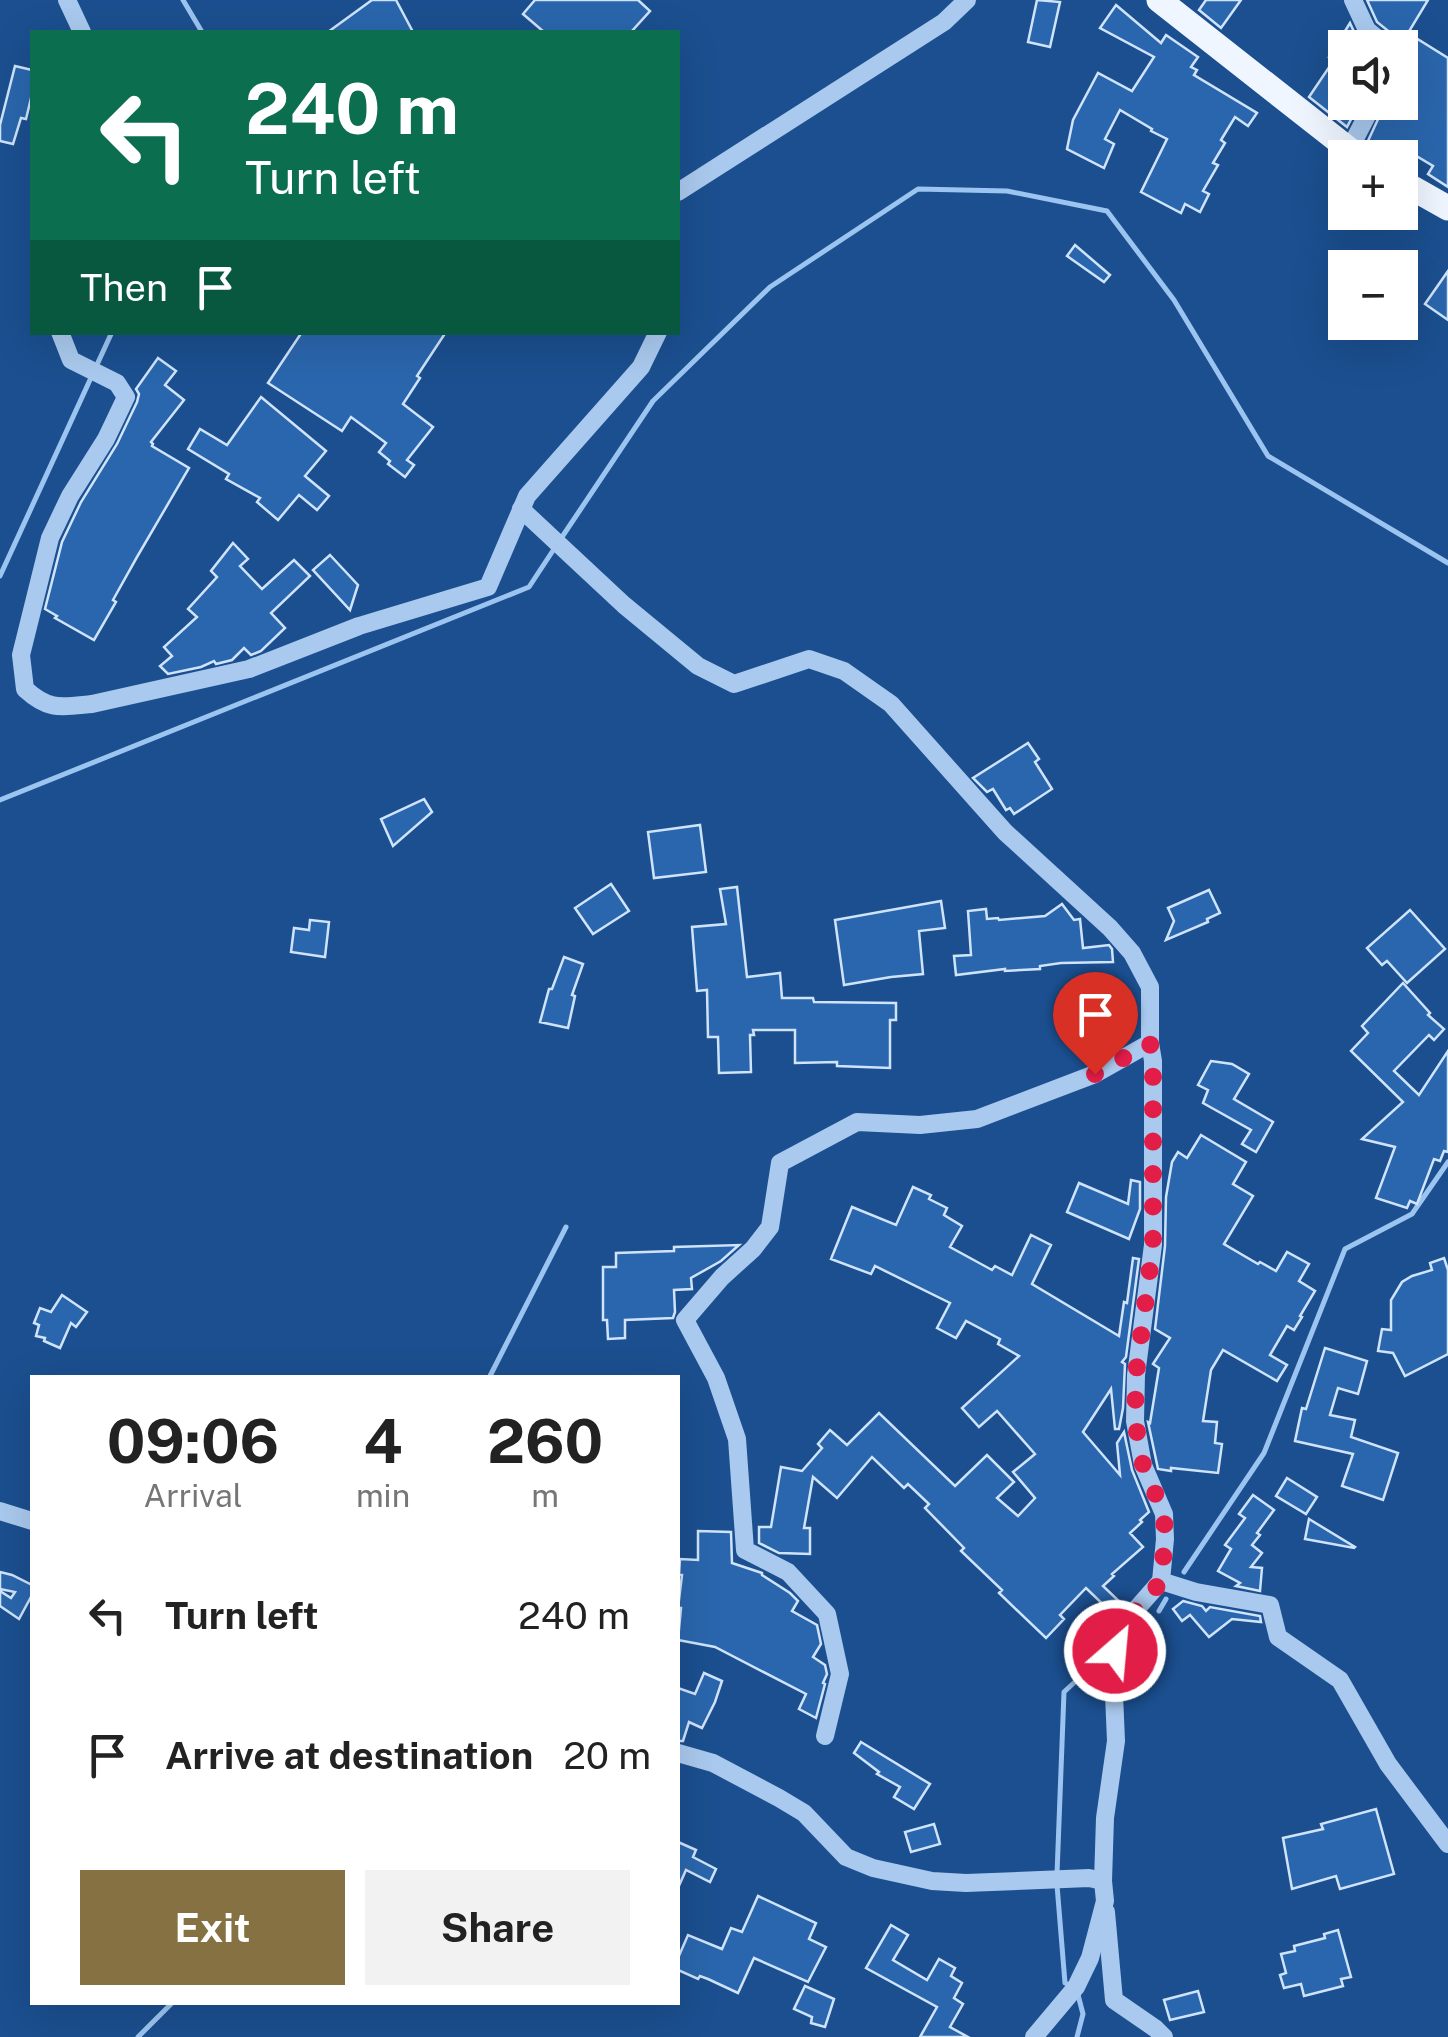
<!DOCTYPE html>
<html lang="en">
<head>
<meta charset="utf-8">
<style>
	:root { --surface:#fff; --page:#f2f2f2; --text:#222; --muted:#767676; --accent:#857141 }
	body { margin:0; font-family:"Public Sans",sans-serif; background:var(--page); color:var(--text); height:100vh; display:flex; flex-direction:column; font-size:38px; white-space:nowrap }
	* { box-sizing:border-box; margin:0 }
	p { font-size:32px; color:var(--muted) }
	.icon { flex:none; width:55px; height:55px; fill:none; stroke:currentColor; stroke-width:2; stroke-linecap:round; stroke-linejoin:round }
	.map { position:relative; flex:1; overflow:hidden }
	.drawer { position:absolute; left:30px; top:1375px; width:650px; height:630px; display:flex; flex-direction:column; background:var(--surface); border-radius:0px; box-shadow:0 10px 40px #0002 }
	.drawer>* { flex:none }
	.hud { position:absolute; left:30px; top:30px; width:650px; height:305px; border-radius:0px; box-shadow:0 10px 40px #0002; background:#0b6e4f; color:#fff; overflow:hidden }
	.buttons { position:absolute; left:1328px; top:30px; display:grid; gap:20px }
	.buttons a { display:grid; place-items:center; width:90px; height:90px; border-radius:0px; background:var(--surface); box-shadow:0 10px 40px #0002; font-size:50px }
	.pin { position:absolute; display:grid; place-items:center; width:85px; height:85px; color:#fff; margin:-102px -42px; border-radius:50% 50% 50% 0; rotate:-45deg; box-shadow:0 0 10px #0007 }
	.pin .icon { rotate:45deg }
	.me { position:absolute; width:110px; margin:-55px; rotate:27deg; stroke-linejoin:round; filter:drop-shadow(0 0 8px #0008) }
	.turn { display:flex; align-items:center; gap:35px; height:210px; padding:0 50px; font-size:45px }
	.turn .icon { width:130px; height:130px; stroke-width:2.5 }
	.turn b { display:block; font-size:70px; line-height:85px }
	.then { display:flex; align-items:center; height:95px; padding:0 50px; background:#0003; gap:20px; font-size:38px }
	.eta { display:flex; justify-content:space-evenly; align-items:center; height:170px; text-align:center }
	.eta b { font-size:60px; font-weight:700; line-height:70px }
	.button { display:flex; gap:20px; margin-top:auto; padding:20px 50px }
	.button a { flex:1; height:115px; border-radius:0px; background:var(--accent); color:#fff; font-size:40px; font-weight:700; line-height:115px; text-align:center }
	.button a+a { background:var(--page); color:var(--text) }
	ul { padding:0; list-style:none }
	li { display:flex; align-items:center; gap:30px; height:140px; padding:0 50px }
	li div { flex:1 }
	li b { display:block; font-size:38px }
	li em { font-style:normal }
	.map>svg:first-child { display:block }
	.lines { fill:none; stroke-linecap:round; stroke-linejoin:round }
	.stream { stroke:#9cc4f0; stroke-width:5 }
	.building { fill:#2a66ad; stroke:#cfe3fa; stroke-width:2.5 }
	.minor { stroke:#a9c9ee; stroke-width:18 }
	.major { stroke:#f0f6ff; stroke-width:25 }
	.route { stroke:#e11d48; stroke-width:18; stroke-dasharray:0 32.4 }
</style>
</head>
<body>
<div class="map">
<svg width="1448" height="2037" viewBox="0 0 1448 2037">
	<rect width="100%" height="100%" fill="#1b4f8f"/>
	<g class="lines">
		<g class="stream">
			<path d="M183 0 202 32"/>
			<path d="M560 540 653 401 770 287 918 189 1007 191 1107 211 1174 300 1268 456 1448 563"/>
			<path d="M0 576 112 332"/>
			<path d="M0 800 529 587 554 549"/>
			<path d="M489 1378 566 1227"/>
			<path d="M1184 1572 1264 1453 1345 1249 1412 1214 1448 1162"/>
			<path d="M1159 1611 1166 1599"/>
			<path d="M1057 1874 1064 1692 1107 1652"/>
			<path d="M1057 1885 1065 1983 1070 1985"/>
			<path d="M1077 1991 1083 2014 1077 2037"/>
			<path d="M138 2037 173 2002"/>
		</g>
	</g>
	<g class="building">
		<path d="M372 0H396L413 32H328Z"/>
		<path d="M535 0H638L650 11 631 32H544L523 14Z"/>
		<path d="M1037 0 1060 2 1050 47 1028 42Z"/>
		<path d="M1206 0H1241L1221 28 1199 10Z"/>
		<path d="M1367 0H1428L1408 33 1448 58V187L1428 174 1433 166 1408 151 1407 152 1394 144 1385 158H1379L1367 143 1386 102H1400L1401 49 1397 38 1377 22Z"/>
		<path d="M1116 5 1161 43 1166 35 1198 57 1191 67 1197 70 1194 75 1257 113 1248 126 1235 117 1221 140 1225 143 1213 163 1218 165 1203 191 1209 194 1200 212 1185 204 1181 213 1141 192 1167 139 1151 131 1152 129 1120 110 1105 139 1114 144 1104 168 1067 149 1073 120 1098 73 1132 91 1154 57 1100 28Z"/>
		<path d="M1350 23 1356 36 1369 48H1345V102H1360L1347 127 1309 97 1334 60 1329 57Z"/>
		<path d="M15 66 32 70V94L26 119 21 118 13 144 0 141V125Z"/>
		<path d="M1075 245 1110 275 1104 282 1067 256Z"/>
		<path d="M1448 271V320L1425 304Z"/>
		<path d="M302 332H446L417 376 420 378 403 404 433 427 407 460 414 465 405 477 388 464 390 461 379 452 386 443 351 417 342 431 268 383Z"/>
		<path d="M158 358 176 371 165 385 184 400 151 442 153 444 152 446 189 468 137 557 113 600 116 602 94 640 55 618 57 616 45 609 62 542 81 502 117 444 137 402 139 394 136 389Z"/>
		<path d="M261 397 326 451 305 476 329 496 317 510 299 495 278 520 257 502 260 498 226 479 229 474 188 449 200 429 227 445Z"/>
		<path d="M233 543 248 559 240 566 262 589 294 560 310 576 271 613 285 628 261 651 251 655 244 648 232 660 216 664 214 661 201 667 168 674 160 666 172 656 164 647 197 617 188 609 217 577 211 571Z"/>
		<path d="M330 555 358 585 350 610 313 570Z"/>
		<path d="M1028 743 1039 759 1035 762 1052 789 1014 814 1010 808 1006 810 993 789 987 792 973 778Z"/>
		<path d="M424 799 432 812 393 846 381 819Z"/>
		<path d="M700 825 706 872 654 878 648 832Z"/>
		<path d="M611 884 629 911 593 934 575 908Z"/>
		<path d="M737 887 747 977 780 973 782 998H813L814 1002 896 1003V1020H890V1068L837 1066V1062L795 1063V1030H753L754 1035H750L751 1072 719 1073 718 1037H708L707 990 697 991 692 927 726 924 720 889Z"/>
		<path d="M1209 890 1220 913 1207 919 1208 922 1166 940 1174 921 1168 908Z"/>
		<path d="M941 901 945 928 919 931 923 974 891 977 844 985 835 920Z"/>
		<path d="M1062 904 1074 920 1080 919 1083 948 1109 945 1112 949 1113 962 1061 963 1040 966V969L1005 971V969L956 975 954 956 971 955 968 911 986 909 987 919 998 918 999 920 1045 916Z"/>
		<path d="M1410 910 1445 949 1407 983 1387 961 1382 965 1367 948Z"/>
		<path d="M310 920 329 922 325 957 291 952 294 928 309 930Z"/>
		<path d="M564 957 583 964 572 995 575 996 568 1028 540 1022 549 989H552Z"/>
		<path d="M1403 983 1430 1013 1428 1015 1444 1029 1434 1040 1429 1035 1394 1071 1419 1095 1448 1051V1152L1444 1151 1440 1161 1434 1159 1417 1204 1410 1201 1407 1208 1376 1198 1395 1147 1362 1139 1403 1102 1351 1051 1368 1033 1362 1026Z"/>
		<path d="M1211 1061 1232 1064 1249 1074 1234 1099 1273 1122 1256 1152 1242 1144 1251 1130 1203 1103 1208 1090 1198 1085Z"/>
		<path d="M1201 1135 1246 1162 1233 1184 1253 1196 1224 1244 1258 1264 1260 1262 1276 1271 1287 1252 1309 1264 1299 1281 1315 1291 1300 1316 1302 1317 1294 1330 1287 1326 1270 1355 1287 1365 1277 1381 1223 1350 1211 1370 1203 1421 1217 1422 1215 1443 1222 1444 1218 1473 1171 1468V1471L1158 1469 1148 1422 1150 1423 1159 1368 1153 1364 1170 1338 1155 1329 1165 1246 1166 1197 1172 1162 1178 1152 1187 1158Z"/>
		<path d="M1131 1180 1140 1182V1209L1129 1239 1067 1212 1079 1183 1128 1204Z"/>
		<path d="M913 1187 931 1195 929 1199 947 1208 944 1215 962 1226 950 1247 992 1270 995 1266 1012 1275 1031 1235 1051 1245 1032 1284 1119 1336 1124 1302 1127 1303 1133 1258 1139 1259 1126 1357 1122 1362 1125 1364 1123 1408 1119 1429H1115L1111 1389 1083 1432 1120 1475 1117 1443 1124 1432 1132 1470 1149 1512 1140 1520 1142 1522 1130 1533 1143 1547 1112 1574 1114 1576 1103 1586 1123 1605 1114 1615 1086 1588 1060 1615 1064 1619 1046 1638 999 1593 1002 1590 961 1551 964 1548 925 1508 929 1504 908 1484 904 1488 872 1457 837 1498 813 1477 804 1528H810V1554L779 1553 759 1543V1527H771L781 1467 802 1471 822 1448 818 1444 830 1430 847 1445 879 1413 955 1486 987 1455 1014 1482 997 1498 1018 1516 1035 1498 1013 1472 1035 1454 997 1411 979 1427 962 1408 1019 1356 998 1344 1000 1339 966 1321 956 1338 937 1328 950 1303 875 1266 871 1274 831 1259 852 1207 896 1225Z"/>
		<path d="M739 1245 721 1261 691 1278 692 1289 674 1290 675 1312 673 1318 625 1320V1338L608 1339 607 1320H603V1267H616V1253L674 1251V1247Z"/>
		<path d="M1444 1258 1448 1270V1354L1405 1376 1393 1353 1378 1351 1382 1329 1391 1330V1300L1402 1282 1412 1276 1432 1270 1430 1263Z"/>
		<path d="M62 1295 87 1312 76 1327 71 1323 60 1348 44 1341 45 1338 36 1336 39 1325 34 1323 40 1308 51 1312Z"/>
		<path d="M1325 1348 1367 1361 1358 1394 1338 1388 1330 1415 1355 1420 1351 1437 1398 1453 1383 1500 1342 1486 1353 1454 1295 1441 1302 1408 1306 1409Z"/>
		<path d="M1287 1478 1317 1497 1306 1514 1276 1496Z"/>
		<path d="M1253 1495 1274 1510 1257 1533 1260 1535 1252 1545 1262 1553 1251 1567 1262 1568 1260 1591 1236 1586 1240 1583 1218 1571 1231 1549 1225 1545 1245 1518 1239 1514Z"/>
		<path d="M1309 1519 1355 1547 1354 1548 1305 1539Z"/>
		<path d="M698 1531 731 1532 732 1563 762 1573V1575L790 1593 798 1601 792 1611 817 1625 821 1644 813 1657 825 1665 827 1674 823 1683 825 1684 816 1718 799 1709 806 1694 715 1647 678 1640 681 1608H678L682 1575H679L680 1559 698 1560Z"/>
		<path d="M0 1572 12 1575 32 1585V1595L19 1619 0 1606V1591L11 1598 15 1592 0 1589Z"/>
		<path d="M1183 1601 1202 1606 1206 1611 1210 1607 1260 1616 1261 1622 1232 1619 1209 1637 1190 1615 1182 1621 1173 1609Z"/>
		<path d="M704 1673 722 1681 715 1702 702 1728 689 1722 683 1741H678V1688L695 1694Z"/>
		<path d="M861 1742 930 1784 914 1809 894 1797 900 1787 877 1774 879 1772 854 1753Z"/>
		<path d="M1376 1809 1394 1874 1340 1889 1336 1876 1292 1889 1283 1838 1323 1829 1321 1824Z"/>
		<path d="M934 1824 940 1844 911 1852 905 1832Z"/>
		<path d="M678 1842 696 1850 693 1857 716 1869 710 1882 686 1870 678 1888Z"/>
		<path d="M758 1896 816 1923 809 1939 826 1947 808 1982 754 1958 738 1993 708 1979 700 1976 698 1979 678 1970V1958L688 1935 722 1949 731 1928 742 1932Z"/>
		<path d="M891 1925 908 1935 893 1960 927 1980 939 1959 955 1968 951 1976 962 1983 954 1998 963 2004 950 2027 968 2037H920L937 2007 866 1968Z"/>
		<path d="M1338 1930 1351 1977 1341 1979 1343 1986 1304 1996 1301 1984 1284 1988 1280 1975 1286 1973 1281 1954 1295 1951 1294 1946 1325 1938 1324 1934Z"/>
		<path d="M805 1986 834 1999 825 2027 811 2023 812 2017 794 2009Z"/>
		<path d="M1198 1991 1204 2012 1170 2020 1164 2000Z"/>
	</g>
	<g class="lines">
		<g class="minor">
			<path d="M67 0 82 32"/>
			<path d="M1353 0 1367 30 1389 48"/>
			<path d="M1349 150 1374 102"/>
			<path d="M678 192 944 22 967 0"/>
			<path d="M60 332 71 360 117 383 126 397 106 439 70 496 50 538 21 655 25 689C49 711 61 707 92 704L249 669 359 626 488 587 527 496 641 367 658 332"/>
			<path d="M521 509 624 605 698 666 734 684 809 659 844 671 891 704 1005 832 1110 928 1132 953 1150 987V1043L1153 1061V1245L1136 1375 1135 1421 1143 1465 1164 1514 1165 1539 1161 1581 1196 1592 1270 1605 1278 1637 1340 1680 1388 1764 1448 1844"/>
			<path d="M0 1511 32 1521"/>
			<path d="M825 1736 840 1674 827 1614 788 1572 745 1550 737 1439 716 1378 685 1320 722 1277 753 1249 770 1227 780 1163 857 1122 920 1125 977 1119 1095 1074 1150 1043"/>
			<path d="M678 1753 713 1763 779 1798 804 1813 846 1857 873 1868 932 1881 966 1883 1089 1878 1103 1881"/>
			<path d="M1106 1912 1114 2000 1156 2029 1164 2037"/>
			<path d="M1034 2037 1076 1987 1090 1958 1105 1901 1103 1881 1105 1818 1116 1741 1113 1671 1117 1631 1161 1581"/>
		</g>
		<g class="major">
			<path d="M1159 0 1360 158"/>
			<path d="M1400 181 1448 208"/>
		</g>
	</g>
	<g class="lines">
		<path class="route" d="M1095 1074 1150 1043 1153 1061V1245L1136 1374 1135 1421 1143 1465 1164 1514 1165 1539 1161 1582 1117 1631 1115 1651"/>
	</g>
</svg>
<div class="buttons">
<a><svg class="icon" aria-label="sound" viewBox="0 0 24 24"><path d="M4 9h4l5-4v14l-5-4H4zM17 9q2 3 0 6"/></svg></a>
<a>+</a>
<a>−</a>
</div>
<div class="pin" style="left:1095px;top:1074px;background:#d93025"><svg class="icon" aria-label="arrive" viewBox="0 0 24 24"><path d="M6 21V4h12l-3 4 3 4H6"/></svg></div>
<svg class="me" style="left:1115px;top:1651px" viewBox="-20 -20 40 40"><circle r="17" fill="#e11d48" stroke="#fff" stroke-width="3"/><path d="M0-11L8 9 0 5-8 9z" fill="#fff"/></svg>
<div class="hud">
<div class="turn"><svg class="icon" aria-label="left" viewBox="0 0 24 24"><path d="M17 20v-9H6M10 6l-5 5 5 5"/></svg><div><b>240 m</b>Turn left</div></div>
<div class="then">Then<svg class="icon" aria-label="arrive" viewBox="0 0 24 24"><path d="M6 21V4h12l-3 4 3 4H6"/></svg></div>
</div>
<section class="drawer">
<div class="eta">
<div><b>09:06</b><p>Arrival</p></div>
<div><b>4</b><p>min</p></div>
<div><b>260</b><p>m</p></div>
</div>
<ul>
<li><svg class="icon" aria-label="left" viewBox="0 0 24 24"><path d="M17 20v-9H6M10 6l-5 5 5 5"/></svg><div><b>Turn left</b></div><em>240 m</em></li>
<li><svg class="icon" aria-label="arrive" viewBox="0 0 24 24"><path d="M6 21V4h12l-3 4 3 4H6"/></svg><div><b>Arrive at destination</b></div><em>20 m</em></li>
</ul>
<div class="button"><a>Exit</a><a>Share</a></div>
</section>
</div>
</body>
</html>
